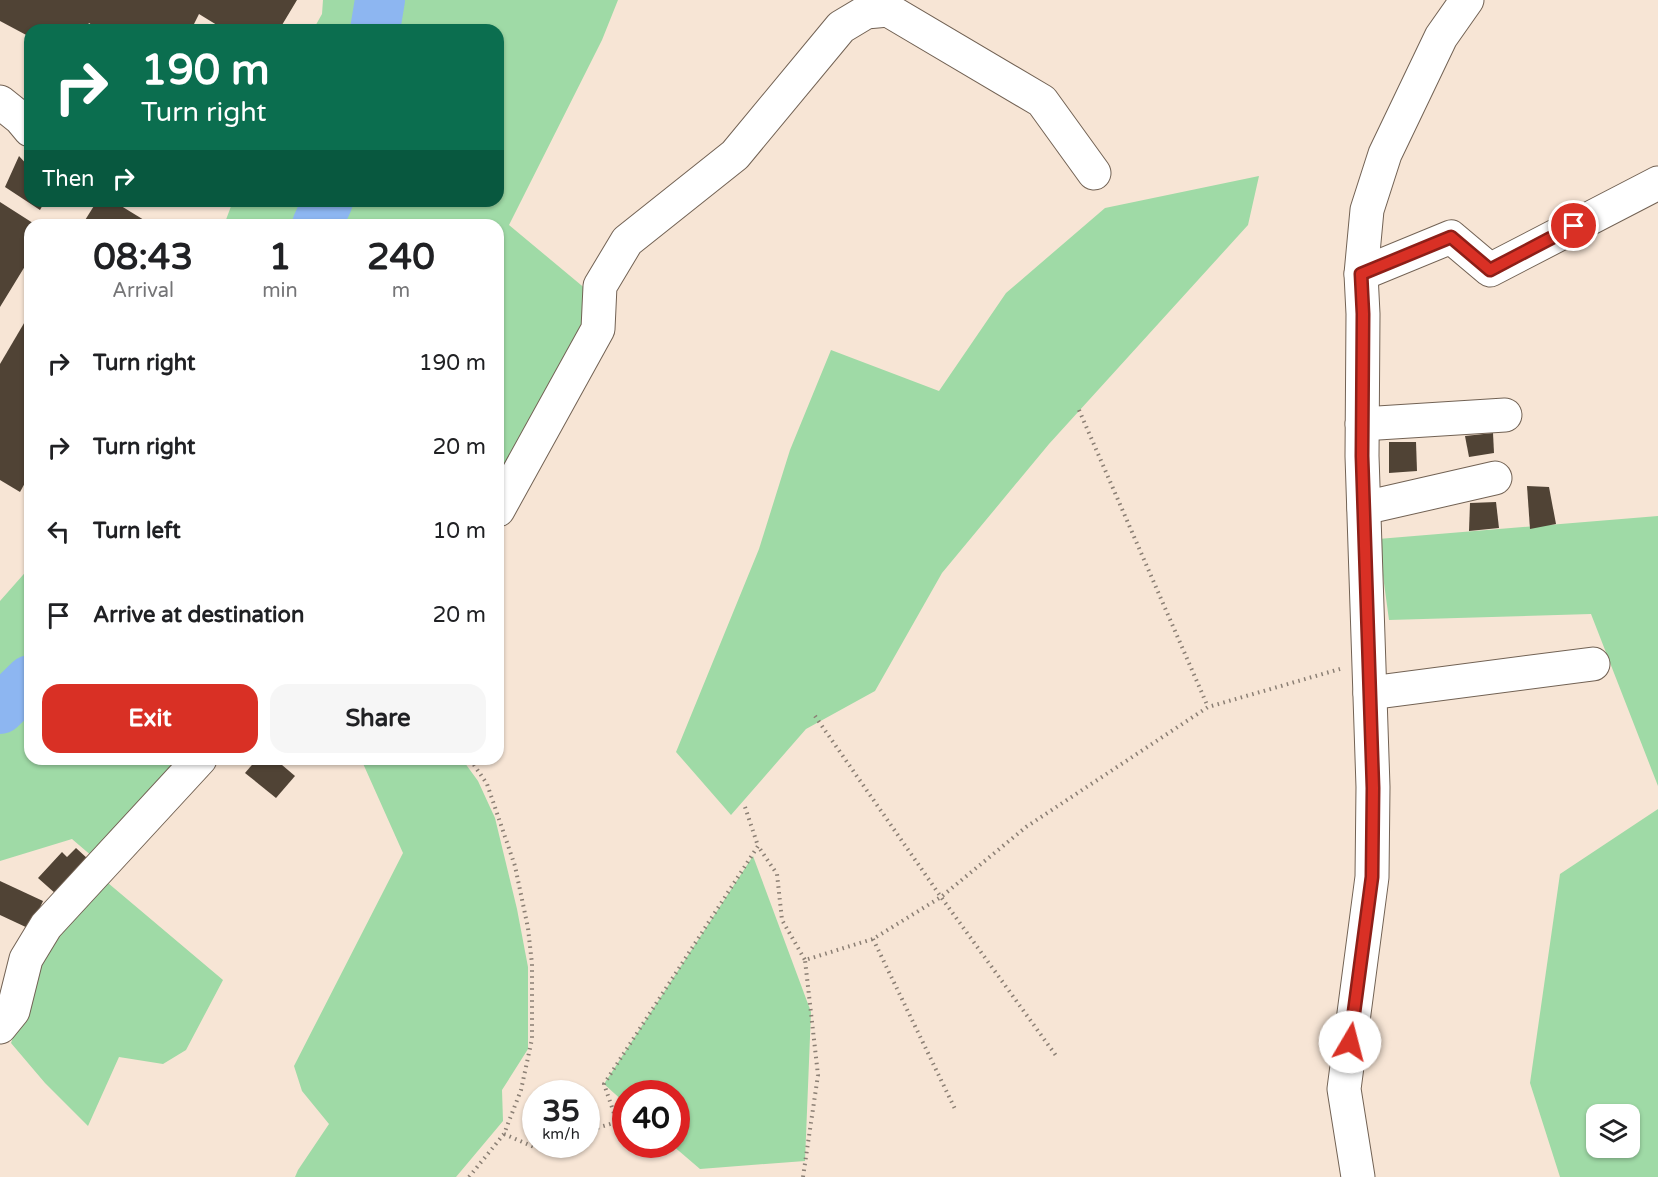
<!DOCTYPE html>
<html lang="en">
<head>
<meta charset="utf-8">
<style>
	:root { --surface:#fff; --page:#f6f6f6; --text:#202124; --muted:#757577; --accent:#d93025 }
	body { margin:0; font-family:"Varela Round",sans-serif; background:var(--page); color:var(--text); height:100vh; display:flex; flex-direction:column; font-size:22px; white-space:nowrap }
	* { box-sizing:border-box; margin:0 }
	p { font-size:20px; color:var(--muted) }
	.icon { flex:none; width:33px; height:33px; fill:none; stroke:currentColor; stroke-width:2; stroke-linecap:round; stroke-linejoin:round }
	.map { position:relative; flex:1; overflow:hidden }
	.drawer { position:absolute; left:24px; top:219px; width:480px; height:546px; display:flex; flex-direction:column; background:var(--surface); border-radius:18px; box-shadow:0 2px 4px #0004 }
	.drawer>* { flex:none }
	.top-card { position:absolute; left:24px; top:24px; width:480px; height:183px; border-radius:18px; box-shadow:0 2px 4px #0004; background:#0b6e4f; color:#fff; overflow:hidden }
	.fabs { position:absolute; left:1586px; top:1104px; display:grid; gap:12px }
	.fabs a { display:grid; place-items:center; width:54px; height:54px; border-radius:12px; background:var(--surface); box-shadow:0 2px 4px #0004; font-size:30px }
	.speed { position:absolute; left:522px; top:1080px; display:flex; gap:12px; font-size:30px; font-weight:700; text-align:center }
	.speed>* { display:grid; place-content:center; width:78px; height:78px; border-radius:50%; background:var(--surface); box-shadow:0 2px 4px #0004; line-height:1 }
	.speed small { font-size:15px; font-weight:400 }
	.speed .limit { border:9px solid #d22; background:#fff; color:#111 }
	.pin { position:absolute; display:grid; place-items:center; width:51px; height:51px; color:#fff; margin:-26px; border:3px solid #fff; border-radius:50%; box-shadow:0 2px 6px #0007 }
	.me { position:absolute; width:66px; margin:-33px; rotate:8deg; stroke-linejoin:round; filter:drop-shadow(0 0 4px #0008) }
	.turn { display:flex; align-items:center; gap:21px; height:126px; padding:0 18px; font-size:27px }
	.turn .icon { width:78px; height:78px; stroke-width:2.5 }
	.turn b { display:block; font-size:42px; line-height:51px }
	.then { display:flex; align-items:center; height:57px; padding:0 18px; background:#0003; gap:12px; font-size:22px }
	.eta { display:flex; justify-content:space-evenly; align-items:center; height:102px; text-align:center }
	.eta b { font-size:36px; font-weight:800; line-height:42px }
	.primary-button { display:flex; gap:12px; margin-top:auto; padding:12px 18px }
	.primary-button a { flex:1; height:69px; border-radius:18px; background:var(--accent); color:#fff; font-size:24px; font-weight:800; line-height:69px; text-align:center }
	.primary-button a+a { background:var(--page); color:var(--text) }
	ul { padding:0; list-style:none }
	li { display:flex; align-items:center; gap:18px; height:84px; padding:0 18px }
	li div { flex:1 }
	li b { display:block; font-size:22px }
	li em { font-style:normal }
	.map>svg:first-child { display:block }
	.green { fill:#9fdaa6; fill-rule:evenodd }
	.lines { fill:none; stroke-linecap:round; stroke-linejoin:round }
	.river { stroke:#8db6f1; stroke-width:50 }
	.building { fill:#504335 }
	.minor-casing { stroke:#726254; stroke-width:35 }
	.path { stroke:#8b7f74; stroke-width:4; stroke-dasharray:1.5 4.5; stroke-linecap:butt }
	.minor { stroke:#fff; stroke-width:33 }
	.route-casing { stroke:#8d1f18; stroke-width:15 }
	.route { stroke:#d93025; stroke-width:10 }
</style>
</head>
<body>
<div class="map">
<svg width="1658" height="1177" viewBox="0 0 1658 1177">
	<rect width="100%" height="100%" fill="#f7e5d5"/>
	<g class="green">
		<path d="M323 0H618L602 40 509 225 599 300 498 480V225H224L233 201H498V30H313L322 14Z"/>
		<path d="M1259 176 1248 225 1049 444 942 573 875 691 806 729 731 815 676 752 759 549 790 450 831 350 939 391 1006 293 1105 208Z"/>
		<path d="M1658 516V786L1591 614 1389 620 1378 539Z"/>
		<path d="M30 567V759H183L93 857 72 839 0 861V601Z"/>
		<path d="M361 759H462L478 781 495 818 517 909 528 967V1049L502 1090 503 1121 456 1177H295L298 1170 329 1124 302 1091 294 1066 403 853Z"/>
		<path d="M1658 809V1177H1560L1530 1083 1560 874ZM1629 1114V1148H1596V1114Z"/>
		<path d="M753 856 811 1012 805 1161 700 1169 672 1145 676 1144V1094H626L625 1103 604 1084Z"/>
		<path d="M108 883 223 980 186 1050 163 1064 119 1057 88 1126 45 1083 11 1043 28 995 50 945Z"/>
	</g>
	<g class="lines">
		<g class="river">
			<path d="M375 30 380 0"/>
			<path d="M317 225 328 201"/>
			<path d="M0 709 30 680"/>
		</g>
	</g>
	<g class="building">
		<path d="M0 0H297L279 30H225L199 14 191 30H99L89 23 85 30H30V37L0 21Z"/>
		<path d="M19 156 30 168V201H45L40 210 5 187Z"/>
		<path d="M97 201H113L144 220 141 225H82Z"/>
		<path d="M0 202 36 225H30V258L0 307Z"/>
		<path d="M30 313V474L20 492 0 480V364Z"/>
		<path d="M1493 433 1494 453 1469 457 1465 436Z"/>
		<path d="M1389 442H1416L1417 471 1389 473Z"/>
		<path d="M1527 486 1549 487 1556 524 1530 529Z"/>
		<path d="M1496 502 1499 528 1469 531 1470 503Z"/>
		<path d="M257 759H275L295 776 276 798 245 773Z"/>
		<path d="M76 848 88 859 56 894 38 878 62 852 67 857Z"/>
		<path d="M0 881 43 901 30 929 0 915Z"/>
	</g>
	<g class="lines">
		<defs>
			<g id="minor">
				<path d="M0 102 20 118 30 130"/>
				<path d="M1361 274 1451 237 1490 270 1658 183"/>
				<path d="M1362 424 1505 415"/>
				<path d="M1364 508 1495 478"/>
				<path d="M498 510 598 329 600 286 627 241 735 155 841 27 866 12 888 10 1042 101 1094 173"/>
				<path d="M1370 693 1593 664"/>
				<path d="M0 1027 13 1011 26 959 46 926 200 759"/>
				<path d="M1358 1177 1344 1089 1372 877 1373 787 1362 456 1363 314 1361 274 1367 210 1385 154 1441 37 1467 0"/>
			</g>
		</defs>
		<use href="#minor" class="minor-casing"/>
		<g class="path">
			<path d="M1079 410 1208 707"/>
			<path d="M815 716 941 897 1057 1057"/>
			<path d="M745 807 758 846"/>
			<path d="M873 939 956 1111"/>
			<path d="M586 1131 617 1122 604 1084 758 846 777 874 782 920 805 960"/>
			<path d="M504 1134 534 1147 542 1144"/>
			<path d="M469 1177 504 1134 521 1090 532 1039V964L528 928 515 866 487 784 470 759"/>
			<path d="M803 1177 818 1075 805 960 873 939 941 897 1026 827 1208 707 1340 669"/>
		</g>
		<use href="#minor" class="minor"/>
	</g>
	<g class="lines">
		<defs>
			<path id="route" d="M1350 1042 1372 877 1373 788 1362 456 1363 314 1361 274 1451 237 1490 270 1574 226"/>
		</defs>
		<use href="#route" class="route-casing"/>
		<use href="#route" class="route"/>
	</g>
</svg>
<div class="fabs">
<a><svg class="icon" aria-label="layers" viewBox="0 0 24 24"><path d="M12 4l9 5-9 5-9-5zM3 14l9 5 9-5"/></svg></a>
</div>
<div class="speed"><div>35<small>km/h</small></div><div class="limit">40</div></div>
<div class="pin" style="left:1574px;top:226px;background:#d93025"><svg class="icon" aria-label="arrive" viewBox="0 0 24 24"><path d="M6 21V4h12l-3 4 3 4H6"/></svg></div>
<svg class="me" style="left:1350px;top:1042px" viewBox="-20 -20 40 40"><circle r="19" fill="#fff"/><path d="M0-13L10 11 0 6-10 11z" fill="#d93025"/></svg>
<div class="top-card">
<div class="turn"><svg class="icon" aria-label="right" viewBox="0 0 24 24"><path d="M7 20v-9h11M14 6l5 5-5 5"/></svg><div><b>190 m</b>Turn right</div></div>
<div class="then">Then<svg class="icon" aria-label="right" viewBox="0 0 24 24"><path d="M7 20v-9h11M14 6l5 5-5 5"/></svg></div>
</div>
<section class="drawer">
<div class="eta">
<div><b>08:43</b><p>Arrival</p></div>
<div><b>1</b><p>min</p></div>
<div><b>240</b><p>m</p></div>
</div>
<ul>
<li><svg class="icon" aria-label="right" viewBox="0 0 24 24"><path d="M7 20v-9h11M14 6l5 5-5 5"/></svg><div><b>Turn right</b></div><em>190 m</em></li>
<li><svg class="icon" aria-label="right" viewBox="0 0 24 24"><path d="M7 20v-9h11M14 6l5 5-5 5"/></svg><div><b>Turn right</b></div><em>20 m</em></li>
<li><svg class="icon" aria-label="left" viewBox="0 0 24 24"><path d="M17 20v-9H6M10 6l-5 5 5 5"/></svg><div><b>Turn left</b></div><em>10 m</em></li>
<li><svg class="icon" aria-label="arrive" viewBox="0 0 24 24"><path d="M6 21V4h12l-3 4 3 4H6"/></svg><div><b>Arrive at destination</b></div><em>20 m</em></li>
</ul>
<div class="primary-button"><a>Exit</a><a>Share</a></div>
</section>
</div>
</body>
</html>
